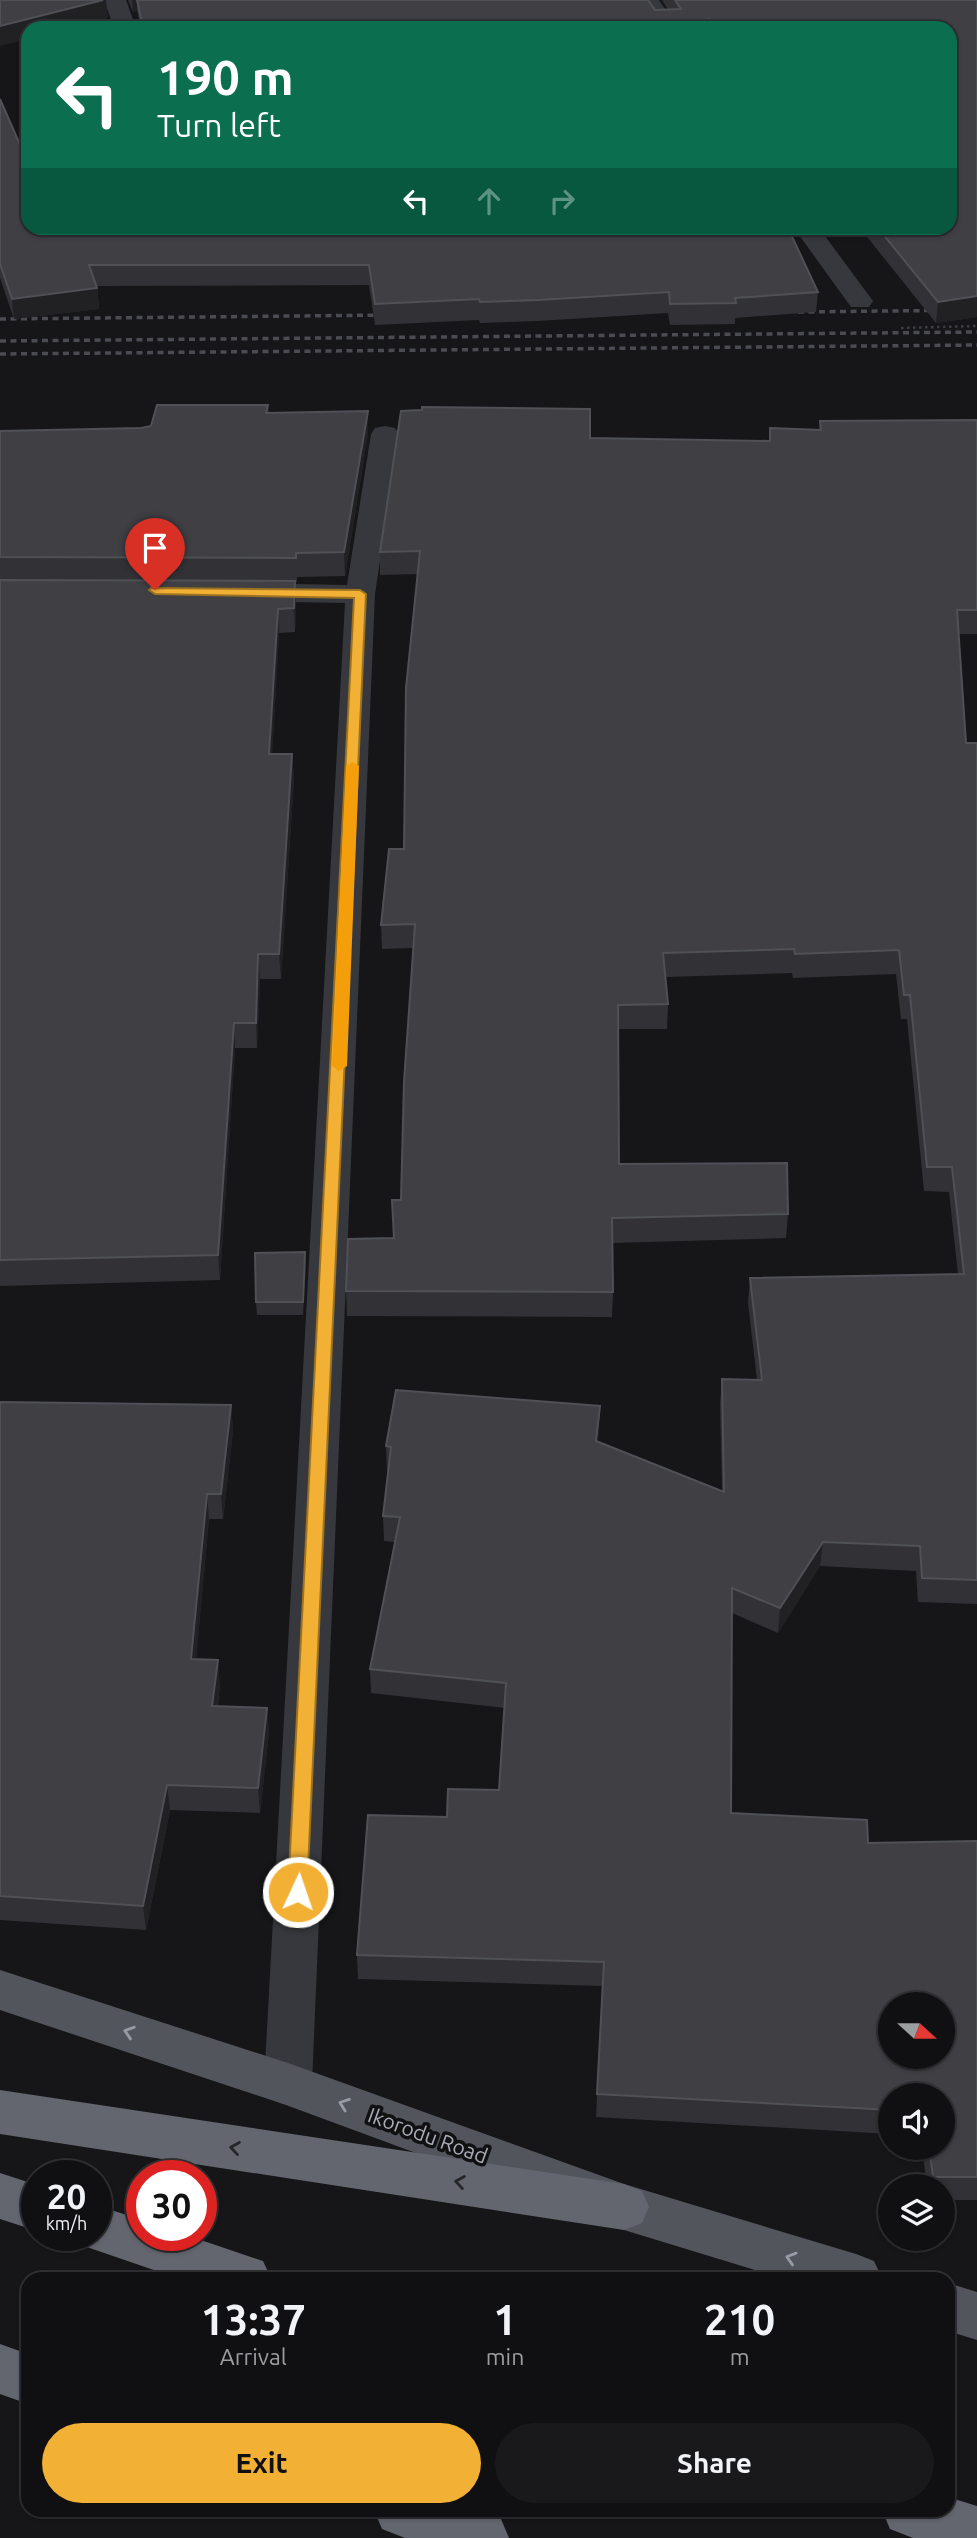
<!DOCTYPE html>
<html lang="en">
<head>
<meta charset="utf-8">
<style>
	:root { --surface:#101012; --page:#19191b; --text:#f1f3f6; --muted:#9c9d9f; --line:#303032; --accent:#f2b134 }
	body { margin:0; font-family:Ubuntu,sans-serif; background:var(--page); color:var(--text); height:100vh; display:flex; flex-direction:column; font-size:26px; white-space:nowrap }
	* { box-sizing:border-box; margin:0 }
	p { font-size:23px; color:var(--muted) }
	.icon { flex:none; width:38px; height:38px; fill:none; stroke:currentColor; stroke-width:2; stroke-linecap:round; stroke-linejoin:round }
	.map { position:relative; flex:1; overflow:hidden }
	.drawer { position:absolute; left:21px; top:2272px; width:934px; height:245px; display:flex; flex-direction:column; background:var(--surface); border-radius:21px; box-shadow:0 2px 5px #0004,0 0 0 2px var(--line) }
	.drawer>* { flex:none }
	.hud { position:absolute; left:21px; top:21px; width:936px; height:214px; border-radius:21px; box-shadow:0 2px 5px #0004,0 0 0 2px var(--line); background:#0b6e4f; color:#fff; overflow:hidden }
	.needle { width:46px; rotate:111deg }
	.tools { position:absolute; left:878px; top:1992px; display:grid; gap:14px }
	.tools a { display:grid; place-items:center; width:77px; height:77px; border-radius:50%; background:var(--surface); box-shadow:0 2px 5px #0004,0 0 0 2px var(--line); font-size:35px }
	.speed { position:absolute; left:21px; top:2160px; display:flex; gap:14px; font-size:35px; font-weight:700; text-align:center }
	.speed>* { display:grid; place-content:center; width:91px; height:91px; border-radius:50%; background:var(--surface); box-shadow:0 2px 5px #0004,0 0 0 2px var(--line); line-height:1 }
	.speed small { font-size:18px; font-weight:400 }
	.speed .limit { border:10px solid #d22; background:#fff; color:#111 }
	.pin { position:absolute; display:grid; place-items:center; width:60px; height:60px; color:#fff; margin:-72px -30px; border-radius:50% 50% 50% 0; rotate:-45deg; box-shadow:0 0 7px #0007 }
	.pin .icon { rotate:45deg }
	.me { position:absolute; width:77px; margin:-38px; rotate:3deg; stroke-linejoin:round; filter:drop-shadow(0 0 5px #0008) }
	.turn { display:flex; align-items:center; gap:24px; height:147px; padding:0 21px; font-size:32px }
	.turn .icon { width:91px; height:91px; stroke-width:2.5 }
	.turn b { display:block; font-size:49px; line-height:60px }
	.lanes { display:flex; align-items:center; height:66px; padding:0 21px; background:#0003; justify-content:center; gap:35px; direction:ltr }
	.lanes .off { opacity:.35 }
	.eta { display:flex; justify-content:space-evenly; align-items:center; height:119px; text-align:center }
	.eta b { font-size:42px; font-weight:700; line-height:49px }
	.cta { display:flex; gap:14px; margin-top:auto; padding:14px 21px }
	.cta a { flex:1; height:80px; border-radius:42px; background:var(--accent); color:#111; font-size:28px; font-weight:700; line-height:80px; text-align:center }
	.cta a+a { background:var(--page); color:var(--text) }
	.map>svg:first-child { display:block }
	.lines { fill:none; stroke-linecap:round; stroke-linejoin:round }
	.path { stroke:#3d3f44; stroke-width:2.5; stroke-dasharray:2.5 3.5; stroke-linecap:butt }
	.minor { fill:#37383d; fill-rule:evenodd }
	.major { fill:#53555c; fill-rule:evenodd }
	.highway { fill:#63666e; fill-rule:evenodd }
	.rail { stroke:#4a4c52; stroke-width:3.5; stroke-dasharray:6 4.5; stroke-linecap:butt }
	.wall { fill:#323236 }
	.shaded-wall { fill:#212124 }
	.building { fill:#3f3f44; stroke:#4f5156; stroke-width:2; fill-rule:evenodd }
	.oneway { stroke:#979ba6 }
	.oneway2 { stroke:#26262a }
	.route { fill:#f2b134; stroke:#9d7322; stroke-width:2 }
	.slow { fill:#f59e0b }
	.labels { text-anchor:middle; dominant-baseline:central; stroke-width:7; stroke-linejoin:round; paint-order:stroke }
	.near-street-label { font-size:21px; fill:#a8adb8; stroke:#111113 }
</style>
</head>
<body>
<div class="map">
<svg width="977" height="2538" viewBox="0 0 977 2538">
	<rect width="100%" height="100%" fill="#161618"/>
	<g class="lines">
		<path class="path" d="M901 328 977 326"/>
		<g class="minor">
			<path d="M104 0H126L136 28H114Z"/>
			<path d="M637 0H659L678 28H656Z"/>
			<path d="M794 228H819L873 301 869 307H851Z"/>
			<path d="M385 426 395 428 399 434 375 594 312 2084 305 2099 288 2105 271 2099 264 2084 345 603 244 601 233 598 229 592 233 586 244 583 347 585 371 434 375 428Z"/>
		</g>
		<g class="major">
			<path d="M0 1970 288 2063 624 2184 856 2254 874 2261 882 2278H781L624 2230 286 2105 0 2010Z"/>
			<path d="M948 2283 977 2292V2340L948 2331Z"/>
		</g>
		<g class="highway">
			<path d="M0 2090 624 2184 642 2191 649 2207 642 2223 624 2230 0 2134Z"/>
			<path d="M0 2173 37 2185V2231L0 2219Z"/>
			<path d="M96 2205 142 2220V2235H186L263 2261 271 2278H177L78 2244 74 2235H96Z"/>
			<path d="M0 2344 28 2354V2404L0 2394Z"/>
			<path d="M948 2497 977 2506V2538H913L890 2529 882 2510H948Z"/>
			<path d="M374 2510H477L501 2519 509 2538H405L382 2529Z"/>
		</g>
		<g class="rail">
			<path d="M798 312 977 310"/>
			<path d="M0 319 392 315"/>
			<path d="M0 341 977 332"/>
			<path d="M0 354 977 345"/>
		</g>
	</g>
	<g class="wall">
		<path d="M128 0H648L655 10H668L662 0H977V317L936 323 860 228H950V28H141L137 11 133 12Z"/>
		<path d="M0 99 28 163 818 292 816 312 735 318V324L670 325 668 313 538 321 480 323 479 320 375 325 369 285 97 286 99 309 14 319 0 278Z"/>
		<path d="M268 405 269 413 368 434 345 576 297 577V582H295L296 605 295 632 279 633 272 754H292L294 778 281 979H260L257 1048H235L220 1280 0 1286V431L141 428Z"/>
		<path d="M977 420V634H959L966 743H977V1604L918 1602 916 1571 820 1566 778 1633 732 1613 731 1813 868 1843 977 1841V2200H943V2186H927L922 2147H943V2095H891V2134L596 2117 602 1986 358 1979 357 1955 447 1817 499 1790 505 1708 371 1693 370 1669 395 1542 384 1541 383 1516 388 1471H387L386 1446 600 1406 598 1441 722 1491 720 1404 722 1379 757 1380 748 1303 750 1278 958 1274 949 1192 924 1191 907 1019H901L896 974 793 978 792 973 665 977 668 1004 667 1029H618L619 1164 788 1214 786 1238 612 1243 613 1292 612 1317 347 1316 346 1291 393 1238 401 1200 413 948 382 949 381 925 404 849 417 574 380 575V552L590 438 769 441 770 428 819 429 820 421Z"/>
		<path d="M305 1252 306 1265 303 1315H257L256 1302Z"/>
		<path d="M0 1402 231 1405 233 1431 223 1519H209L196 1659 220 1685 218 1706 267 1708 269 1733 260 1813 170 1810 146 1930 0 1920Z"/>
	</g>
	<g class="shaded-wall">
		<path d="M103 0H106L108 18 70 28H28V39L0 46V26Z"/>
		<path d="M132 0H137V11L133 12Z"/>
		<path d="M709 19 708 28H694Z"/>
		<path d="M97 288 99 309 14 319 12 299Z"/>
		<path d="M977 296V317L936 323 938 302Z"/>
		<path d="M368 411V434L345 576 344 552Z"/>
		<path d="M295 581 296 605 295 632 294 608Z"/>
		<path d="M278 609 279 633 271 779 269 754Z"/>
		<path d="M292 754 294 778 281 979 279 954Z"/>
		<path d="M258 954 260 979 257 1048 256 1023Z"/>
		<path d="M234 1023 235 1048 220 1280 218 1255Z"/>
		<path d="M305 1252 306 1265 303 1315V1302Z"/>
		<path d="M231 1405 233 1431 223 1519 221 1494Z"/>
		<path d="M600 1406 599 1431 595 1465 596 1441Z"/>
		<path d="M207 1494 209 1519 194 1684 191 1659Z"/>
		<path d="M823 1542 820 1566 778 1633 780 1608Z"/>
		<path d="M218 1660 220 1685 214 1731 212 1706Z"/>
		<path d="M267 1708 269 1733 260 1813 258 1788Z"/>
		<path d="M167 1785 170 1810 146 1930 143 1906Z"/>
	</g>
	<g class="building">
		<path d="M0 0H103L0 26Z"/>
		<path d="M137 0H648L655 10 681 9 675 0H977V296L938 302 878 228H950V28H716L709 19 694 28H143Z"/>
		<path d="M0 99 28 163V228H788L818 292 735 298 736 303 670 304 669 292 538 300 480 302 479 299 375 304 369 265H89L97 288 12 299 0 264Z"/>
		<path d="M157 405H268L266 413 368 411 344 552 296 553V558L0 557V431L141 428 151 426Z"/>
		<path d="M422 407 590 409V438L770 441V428L821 430 820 421 977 420V610H957L966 743H977V1580L922 1578 920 1546 823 1542 780 1608 732 1588 731 1813 867 1820 868 1843 977 1841V2177H933L929 2147H943V2095H891V2110L597 2094 604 1962 357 1955 368 1815 447 1817 448 1789 499 1790 506 1683 370 1669 400 1517 383 1516 391 1447 386 1446 396 1390 600 1406 596 1441 724 1492 722 1379 762 1380 750 1278 964 1274 952 1167H927L910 995H904L899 950 795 954 794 949 663 953 668 1004 618 1005 619 1164 787 1163 788 1214 612 1218 613 1292 346 1291 348 1239 394 1238 392 1200H401L404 1082 415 924 381 925 389 849H404L406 688 420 551 380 552 401 411 422 410ZM891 2004H943V2056H891Z"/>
		<path d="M0 580 295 581 294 608 278 609 269 754H292L279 954H258L256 1023H234L218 1255 0 1260Z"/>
		<path d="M305 1252 303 1302H256L255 1253Z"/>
		<path d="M0 1402 231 1405 221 1494H207L191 1659 218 1660 212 1706 267 1708 258 1788 167 1785 143 1906 0 1896Z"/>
	</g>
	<defs><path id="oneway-chevron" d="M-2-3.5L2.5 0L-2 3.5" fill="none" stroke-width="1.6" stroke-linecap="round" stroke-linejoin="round" transform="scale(1.75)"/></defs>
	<g class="oneway">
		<use href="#oneway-chevron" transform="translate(129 2032) rotate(-162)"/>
		<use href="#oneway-chevron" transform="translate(344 2104) rotate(-160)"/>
		<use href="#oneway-chevron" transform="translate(791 2258) rotate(-163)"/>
	</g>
	<g class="oneway2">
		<use href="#oneway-chevron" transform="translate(235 2148) rotate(-171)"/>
		<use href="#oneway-chevron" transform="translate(460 2182) rotate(-171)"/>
	</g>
	<path class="route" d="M151 588 360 590 366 594 307 1892 305 1897H291L288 1892 354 598 155 594 149 590Z"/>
	<path class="slow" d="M353 762 359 766 347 1066 339 1071 332 1066 346 766Z"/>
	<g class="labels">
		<g class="near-street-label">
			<text transform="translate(428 2135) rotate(20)">Ikorodu Road</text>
		</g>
	</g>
</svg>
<div class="tools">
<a><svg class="needle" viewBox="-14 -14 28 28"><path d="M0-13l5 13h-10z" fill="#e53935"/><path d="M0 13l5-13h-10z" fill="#9c9d9f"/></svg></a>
<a><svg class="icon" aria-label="sound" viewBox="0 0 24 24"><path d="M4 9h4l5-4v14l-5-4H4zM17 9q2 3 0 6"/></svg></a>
<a><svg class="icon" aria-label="layers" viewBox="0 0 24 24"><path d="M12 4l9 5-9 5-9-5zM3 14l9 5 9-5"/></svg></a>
</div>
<div class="speed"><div>20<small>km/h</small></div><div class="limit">30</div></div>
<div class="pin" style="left:155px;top:590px;background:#d93025"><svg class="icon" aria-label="arrive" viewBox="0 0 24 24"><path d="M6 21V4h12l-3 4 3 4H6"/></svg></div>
<svg class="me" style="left:298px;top:1892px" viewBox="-20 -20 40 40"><circle r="17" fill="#f2b134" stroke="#fff" stroke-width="3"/><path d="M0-11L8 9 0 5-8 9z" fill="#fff"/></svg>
<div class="hud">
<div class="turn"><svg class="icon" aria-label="left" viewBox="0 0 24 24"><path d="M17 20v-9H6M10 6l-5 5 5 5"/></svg><div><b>190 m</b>Turn left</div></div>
<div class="lanes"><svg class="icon" aria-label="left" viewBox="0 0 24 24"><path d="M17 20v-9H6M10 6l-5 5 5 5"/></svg><svg class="icon off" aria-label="ahead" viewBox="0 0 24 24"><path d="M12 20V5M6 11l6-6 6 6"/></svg><svg class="icon off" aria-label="right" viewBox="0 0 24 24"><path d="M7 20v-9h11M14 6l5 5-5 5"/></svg></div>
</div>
<section class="drawer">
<div class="eta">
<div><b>13:37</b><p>Arrival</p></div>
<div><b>1</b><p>min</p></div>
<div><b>210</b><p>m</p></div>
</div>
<div class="cta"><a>Exit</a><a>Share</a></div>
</section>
</div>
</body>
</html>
